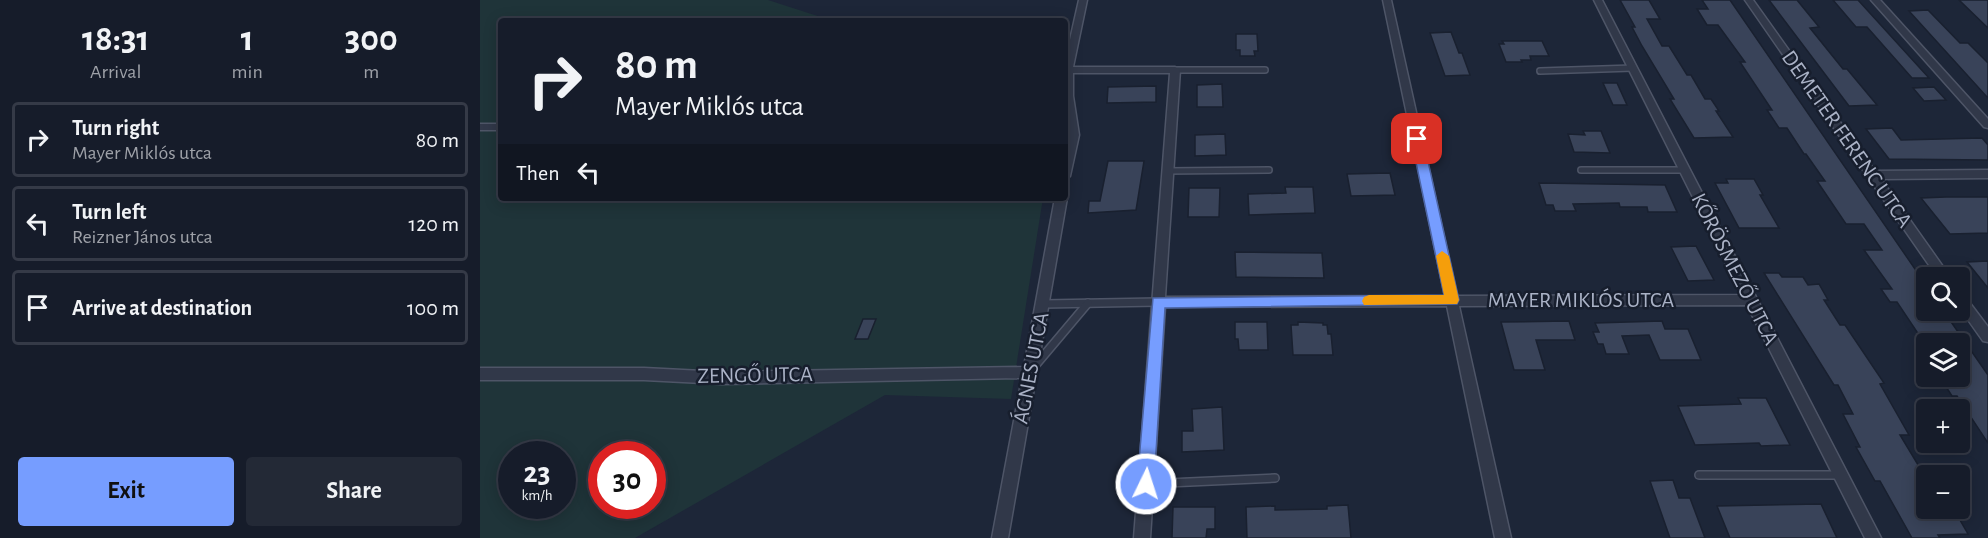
<!DOCTYPE html>
<html lang="en">
<head>
<meta charset="utf-8">
<style>
	:root { --surface:#161c2a; --page:#232936; --text:#f1f3f6; --muted:#9ea1a8; --line:#353a47; --accent:#769dff }
	body { margin:0; font-family:"Alegreya Sans",sans-serif; background:var(--page); color:var(--text); height:100vh; display:flex; flex-direction:column; font-size:22px; white-space:nowrap }
	* { box-sizing:border-box; margin:0 }
	p { font-size:20px; color:var(--muted) }
	.icon { flex:none; width:33px; height:33px; fill:none; stroke:currentColor; stroke-width:2; stroke-linecap:round; stroke-linejoin:round }
	.map { position:relative; flex:1; overflow:hidden }
	.side { display:flex; flex-direction:column; background:var(--surface); width:480px }
	.side>* { flex:none }
	.hud { position:absolute; left:18px; top:18px; width:570px; height:183px; border-radius:6px; box-shadow:0 3px 15px #0003,0 0 0 2px var(--line); background:#161c2a; color:var(--text); overflow:hidden }
	.buttons { position:absolute; left:1436px; top:267px; display:grid; gap:12px }
	.buttons a { display:grid; place-items:center; width:54px; height:54px; border-radius:6px; background:var(--surface); box-shadow:0 3px 15px #0003,0 0 0 2px var(--line); font-size:30px }
	.speed { position:absolute; left:18px; top:441px; display:flex; gap:12px; font-size:30px; font-weight:700; text-align:center }
	.speed>* { display:grid; place-content:center; width:78px; height:78px; border-radius:50%; background:var(--surface); box-shadow:0 3px 15px #0003,0 0 0 2px var(--line); line-height:1 }
	.speed small { font-size:15px; font-weight:400 }
	.speed .limit { border:9px solid #d22; background:#fff; color:#111 }
	.pin { position:absolute; display:grid; place-items:center; width:51px; height:51px; color:#fff; margin:-26px; border-radius:12px; box-shadow:0 3px 9px #0006 }
	.me { position:absolute; width:66px; margin:-33px; rotate:4deg; stroke-linejoin:round; filter:drop-shadow(0 0 4px #0008) }
	.turn { display:flex; align-items:center; gap:21px; height:126px; padding:0 18px; font-size:27px }
	.turn .icon { width:78px; height:78px; stroke-width:2.5 }
	.turn b { display:block; font-size:42px; line-height:51px }
	.then { display:flex; align-items:center; height:57px; padding:0 18px; background:#0003; gap:12px; font-size:22px }
	.eta { display:flex; justify-content:space-evenly; align-items:center; height:102px; text-align:center }
	.eta b { font-size:36px; font-weight:700; line-height:42px }
	.primary-button { display:flex; gap:12px; margin-top:auto; padding:12px 18px }
	.primary-button a { flex:1; height:69px; border-radius:6px; background:var(--accent); color:#111; font-size:24px; font-weight:700; line-height:69px; text-align:center }
	.primary-button a+a { background:var(--page); color:var(--text) }
	ul { padding:0; list-style:none }
	li { display:flex; align-items:center; gap:18px; height:75px; margin:0 12px 9px; padding:0 6px; border:3px solid var(--line); border-radius:6px }
	li div { flex:1 }
	li b { display:block; font-size:22px }
	li em { font-style:normal }
	main { display:flex; flex:1; min-height:0 }
	.map>svg:first-child { display:block }
	.green { fill:#1f3439; fill-rule:evenodd }
	.building { fill:#394359; stroke:#19202f; stroke-width:1.5 }
	.lines { fill:none; stroke-linecap:round; stroke-linejoin:round }
	.service-far1-casing { stroke:#4e5567; stroke-width:8 }
	.service-casing { stroke:#4e5567; stroke-width:10 }
	.minor-casing { stroke:#4e5567; stroke-width:3 }
	.service-far1 { stroke:#313849; stroke-width:5 }
	.service { stroke:#313849; stroke-width:7 }
	.minor { fill:#313849; fill-rule:evenodd }
	.route { fill:#769dff; stroke:#4d66a6; stroke-width:1.5 }
	.slow { fill:#f59e0b }
	.labels { text-anchor:middle; dominant-baseline:central; stroke-width:5; stroke-linejoin:round; paint-order:stroke }
	.street-label { font-size:22px; fill:#aab2c6; stroke:#171e2d }
</style>
</head>
<body>
<main>
<section class="side">
<div class="eta">
<div><b>18:31</b><p>Arrival</p></div>
<div><b>1</b><p>min</p></div>
<div><b>300</b><p>m</p></div>
</div>
<ul>
<li><svg class="icon" aria-label="right" viewBox="0 0 24 24"><path d="M7 20v-9h11M14 6l5 5-5 5"/></svg><div><b>Turn right</b><p>Mayer Miklós utca</p></div><em>80 m</em></li>
<li><svg class="icon" aria-label="left" viewBox="0 0 24 24"><path d="M17 20v-9H6M10 6l-5 5 5 5"/></svg><div><b>Turn left</b><p>Reizner János utca</p></div><em>120 m</em></li>
<li><svg class="icon" aria-label="arrive" viewBox="0 0 24 24"><path d="M6 21V4h12l-3 4 3 4H6"/></svg><div><b>Arrive at destination</b></div><em>100 m</em></li>
</ul>
<div class="primary-button"><a>Exit</a><a>Share</a></div>
</section>
<div class="map">
<svg width="1508" height="538" viewBox="0 0 1508 538">
	<rect width="100%" height="100%" fill="#1d2638"/>
	<path class="green" d="M0 0H288L353 21H21V198H563L531 399 405 395 155 538H0ZM32 454H82V506H32ZM122 454H172V506H122Z"/>
	<g class="building">
		<path d="M1140 0H1169L1180 19H1167L1182 46H1189L1207 75H1211L1225 99H1231L1239 111H1236L1253 137 1214 138 1190 99H1194L1162 46 1152 27H1155Z"/>
		<path d="M1222 0H1250L1446 285V317L1467 316 1508 375V443L1477 396H1472L1459 376H1479V344H1445L1417 302H1410L1401 289H1412L1384 250H1402L1384 224H1366L1337 181H1345L1326 154H1324L1307 128H1299L1287 110H1292L1260 62H1265L1238 25H1227L1217 9H1228Z"/>
		<path d="M1289 0H1317L1339 27 1330 28 1363 69H1367L1397 105 1369 106Z"/>
		<path d="M1353 0H1378L1449 78H1432L1387 27H1376Z"/>
		<path d="M1479 0H1508V28Z"/>
		<path d="M1448 10 1480 43H1488L1508 63V98L1429 11Z"/>
		<path d="M971 32 979 53H982L990 75 965 76 950 33Z"/>
		<path d="M756 34H777L778 51H774L775 56H760V50H756Z"/>
		<path d="M1022 41H1062L1069 56H1050L1051 60H1041L1042 62H1026L1019 44H1024Z"/>
		<path d="M1123 83H1137L1147 105H1133Z"/>
		<path d="M742 84 743 107H717V85Z"/>
		<path d="M676 86V102L627 103 628 87Z"/>
		<path d="M1454 87 1466 100 1444 101 1433 88Z"/>
		<path d="M1412 128 1421 140 1502 138 1508 145V160L1409 159 1386 129Z"/>
		<path d="M1103 131H1121L1130 153 1094 152 1088 134 1105 135Z"/>
		<path d="M745 134 746 155 715 156V135Z"/>
		<path d="M628 161H664L656 210 608 213 609 201H620Z"/>
		<path d="M910 173 915 195 871 196 867 174Z"/>
		<path d="M1246 179H1274L1283 195H1280L1299 228H1259L1235 183H1248Z"/>
		<path d="M1059 183 1185 185 1197 212H1168L1167 207H1140L1139 203 1093 204 1096 211H1075L1073 205H1066Z"/>
		<path d="M805 187H833L835 213 769 215 768 194 806 193Z"/>
		<path d="M709 188H740L739 217H708Z"/>
		<path d="M1466 197H1508V233L1470 234 1441 198Z"/>
		<path d="M1216 246 1234 280 1208 281 1191 247Z"/>
		<path d="M755 252 842 253 844 278 756 277Z"/>
		<path d="M1508 261V288L1487 262Z"/>
		<path d="M1284 273H1299L1302 277H1323L1328 285 1339 284 1348 300H1344L1360 325H1365L1404 383 1400 384 1429 435H1420L1446 478V508H1473L1488 534 1458 535 1460 538H1432L1400 481H1395L1376 447H1380L1363 414H1373L1358 385H1354Z"/>
		<path d="M383 319H396L388 339H375Z"/>
		<path d="M1089 321 1095 340H1056L1065 370H1034L1021 322Z"/>
		<path d="M1182 321 1185 329H1208L1221 360H1180L1169 335 1142 336 1149 354H1126L1123 344H1118L1113 332H1119L1115 323Z"/>
		<path d="M755 322H787L788 350H759L758 339H755Z"/>
		<path d="M818 322 843 323V325H847L848 334H851L853 355H813L811 325H818Z"/>
		<path d="M1258 398H1286L1310 445 1281 446 1279 443 1215 445 1198 406 1261 404Z"/>
		<path d="M742 407 744 450 702 452V431H713L712 409Z"/>
		<path d="M1193 480 1199 498H1210L1225 538H1190L1170 481Z"/>
		<path d="M1341 504 1357 538H1250L1237 506Z"/>
		<path d="M868 505 871 538H767L766 507 795 506V510L847 509V506Z"/>
		<path d="M693 507H735V529H727L726 538H692Z"/>
	</g>
	<g class="lines">
		<defs>
			<g id="service-far1">
				<path d="M695 70H785"/>
				<path d="M1060 71 1153 68"/>
				<path d="M1101 170H1205"/>
				<path d="M687 171 789 170"/>
			</g>
			<g id="service">
				<path d="M564 304 678 302"/>
				<path d="M554 367 608 303"/>
				<path d="M1219 475H1360"/>
				<path d="M666 484 795 478"/>
			</g>
			<g id="minor">
				<path d="M599 0H607L593 67H695L700 70 685 297 965 296 903 0H911L977 296 1262 295 1114 0H1122L1401 538H1385L1267 305 979 306 1031 538H1015L967 306 685 307 670 538H654L690 73H593V96L599 135 590 176 585 180V152L589 135 585 109V62Z"/>
				<path d="M1265 0H1273L1395 171 1508 170V178L1401 179 1471 278H1458Z"/>
				<path d="M1391 0H1400L1508 119V128L1504 127Z"/>
				<rect x="0" y="124" width="21" height="6"/>
				<path d="M585 195 587 198 528 538H512L542 378 242 384 164 380H0V368H164L242 372 544 367 575 198H585Z"/>
				<path d="M1479 292 1483 294 1508 327V342L1503 341 1479 307Z"/>
			</g>
		</defs>
		<use href="#service-far1" class="service-far1-casing"/>
		<use href="#service" class="service-casing"/>
		<use href="#minor" class="minor-casing"/>
		<use href="#service-far1" class="service-far1"/>
		<use href="#service" class="service"/>
		<use href="#minor" class="minor"/>
	</g>
	<path class="route" d="M937 135 943 139 979 300 977 304 685 308 674 484 671 489 666 491 660 489 657 484 673 298 964 295 931 139Z"/>
	<path class="slow" d="M962 251 969 256 979 300 977 304 884 305 882 301 884 297 889 295H964L956 256Z"/>
	<g class="labels">
		<g class="street-label">
			<text transform="translate(1367 139) rotate(55)">DEMETER FERENC UTCA</text>
			<text transform="translate(1255 269) rotate(63)">KŐRÖSMEZŐ UTCA</text>
			<text x="1101" y="300">MAYER MIKLÓS UTCA</text>
			<text transform="translate(551 368) rotate(-79)">ÁGNES UTCA</text>
			<text transform="translate(275 375) rotate(-1)">ZENGŐ UTCA</text>
		</g>
	</g>
</svg>
<div class="buttons">
<a><svg class="icon" aria-label="search" viewBox="0 0 24 24"><circle cx="10" cy="10" r="6"/><path d="M15 15l6 6"/></svg></a>
<a><svg class="icon" aria-label="layers" viewBox="0 0 24 24"><path d="M12 4l9 5-9 5-9-5zM3 14l9 5 9-5"/></svg></a>
<a>+</a>
<a>−</a>
</div>
<div class="speed"><div>23<small>km/h</small></div><div class="limit">30</div></div>
<div class="pin" style="left:937px;top:139px;background:#d93025"><svg class="icon" aria-label="arrive" viewBox="0 0 24 24"><path d="M6 21V4h12l-3 4 3 4H6"/></svg></div>
<svg class="me" style="left:666px;top:484px" viewBox="-20 -20 40 40"><circle r="17" fill="#769dff" stroke="#fff" stroke-width="3"/><path d="M0-11L8 9 0 5-8 9z" fill="#fff"/></svg>
<div class="hud">
<div class="turn"><svg class="icon" aria-label="right" viewBox="0 0 24 24"><path d="M7 20v-9h11M14 6l5 5-5 5"/></svg><div><b>80 m</b>Mayer Miklós utca</div></div>
<div class="then">Then<svg class="icon" aria-label="left" viewBox="0 0 24 24"><path d="M17 20v-9H6M10 6l-5 5 5 5"/></svg></div>
</div>
</div>
</main>
</body>
</html>
